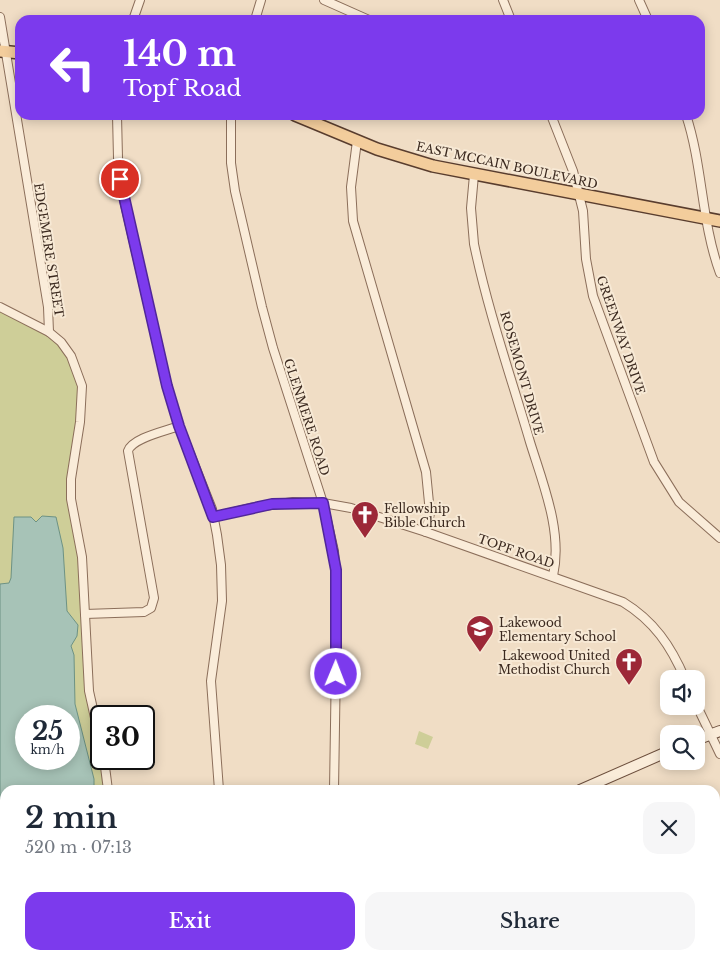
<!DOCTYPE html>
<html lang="en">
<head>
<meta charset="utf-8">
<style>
	:root { --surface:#fff; --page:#f6f6f7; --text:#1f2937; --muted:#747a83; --accent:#7c3aed }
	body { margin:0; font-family:"Libre Baskerville",serif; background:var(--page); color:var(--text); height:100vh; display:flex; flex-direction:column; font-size:19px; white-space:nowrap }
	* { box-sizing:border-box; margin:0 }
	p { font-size:16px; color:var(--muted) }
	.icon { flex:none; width:28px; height:28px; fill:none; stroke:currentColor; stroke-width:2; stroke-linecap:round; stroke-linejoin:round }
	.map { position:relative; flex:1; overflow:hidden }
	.sheet { position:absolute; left:0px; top:785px; width:720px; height:175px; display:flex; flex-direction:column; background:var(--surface); border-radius:15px 15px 0 0; box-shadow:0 2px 12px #0003 }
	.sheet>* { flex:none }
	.top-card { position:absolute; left:15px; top:15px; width:690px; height:105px; border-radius:15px; box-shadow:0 2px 12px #0003; background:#7c3aed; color:#fff; overflow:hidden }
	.fabs { position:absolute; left:660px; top:670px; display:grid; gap:10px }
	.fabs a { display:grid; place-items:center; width:45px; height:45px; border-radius:10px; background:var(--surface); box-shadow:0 2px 12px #0003; font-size:25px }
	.speed { position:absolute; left:15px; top:705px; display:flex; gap:10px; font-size:25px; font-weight:700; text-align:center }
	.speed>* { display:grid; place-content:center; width:65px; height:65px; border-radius:50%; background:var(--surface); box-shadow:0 2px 12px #0003; line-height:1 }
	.speed small { font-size:12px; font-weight:400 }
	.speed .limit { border:2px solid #111; border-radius:8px; background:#fff; color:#111 }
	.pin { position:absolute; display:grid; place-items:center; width:42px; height:42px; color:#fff; margin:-21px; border:2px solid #fff; border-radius:50%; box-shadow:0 1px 5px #0007 }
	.me { position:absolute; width:55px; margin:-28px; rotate:1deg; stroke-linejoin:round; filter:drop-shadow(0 0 4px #0008) }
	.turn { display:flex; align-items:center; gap:18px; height:105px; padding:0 25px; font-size:22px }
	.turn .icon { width:65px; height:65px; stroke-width:2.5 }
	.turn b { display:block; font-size:35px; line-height:42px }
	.round { display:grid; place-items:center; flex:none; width:52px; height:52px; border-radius:15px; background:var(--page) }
	.headline { display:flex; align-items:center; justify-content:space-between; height:85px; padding:0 25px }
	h1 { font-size:30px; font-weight:600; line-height:38px }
	.primary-button { display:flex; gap:10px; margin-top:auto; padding:10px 25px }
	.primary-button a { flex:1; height:58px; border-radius:15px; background:var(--accent); color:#fff; font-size:20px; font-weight:600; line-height:58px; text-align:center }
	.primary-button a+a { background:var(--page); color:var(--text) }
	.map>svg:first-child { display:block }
	.green { fill:#cece98; fill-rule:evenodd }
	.water { fill:#a7c3b7; stroke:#6d9284; fill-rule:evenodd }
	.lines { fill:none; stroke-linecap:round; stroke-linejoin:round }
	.street-casing { stroke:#8b6e5a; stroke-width:10 }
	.secondary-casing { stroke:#6d4f3d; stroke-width:12 }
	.primary-casing { stroke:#593d2e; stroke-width:14 }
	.street { stroke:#faecd9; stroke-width:8 }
	.secondary { stroke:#faecd9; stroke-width:10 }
	.primary { stroke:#f3cd9c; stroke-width:11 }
	.route-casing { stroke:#51269a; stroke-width:12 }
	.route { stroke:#7c3aed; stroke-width:9 }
	.labels { text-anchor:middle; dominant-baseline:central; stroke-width:4; stroke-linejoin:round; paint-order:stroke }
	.street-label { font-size:12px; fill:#3b291f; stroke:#f7e9d5 }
	.poi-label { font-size:12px; fill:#3b291f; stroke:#f7e9d5; text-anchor:start }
</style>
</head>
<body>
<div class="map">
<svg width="720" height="960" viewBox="0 0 720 960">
	<rect width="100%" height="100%" fill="#f0ddc5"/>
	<g class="green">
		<path d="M0 307 49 332 76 365 80 422 70 487 79 537 87 667 108 790H5V955H135L137 960H0ZM26 716H69V759H26Z"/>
		<path d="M419 731 433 737 428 749 415 744Z"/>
	</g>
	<path class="water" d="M42 516 56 517 63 548 67 611 78 625 77 636 71 646 74 655 75 704 94 779V790H5V955H122L124 960H0V584L9 583 11 578 14 517H31L36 522ZM26 716H69V759H26Z"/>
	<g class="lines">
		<defs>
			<g id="street">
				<path d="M324 0 369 20"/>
				<path d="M503 0 511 20"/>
				<path d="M639 0 648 20"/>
				<path d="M0 17 48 307 49 332 61 342 71 356 82 386 80 422 71 479V499L82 557 89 691 101 745"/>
				<path d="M133 20 140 0"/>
				<path d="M255 20 261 0"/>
				<path d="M117 115 118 158 124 200 167 386 179 426 212 509 217 535 221 565 222 601 211 681 219 790"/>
				<path d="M231 115V163L235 191 262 307 273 348 323 503 334 551 337 596 334 790"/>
				<path d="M551 115 573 171 583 211 586 259 593 296 654 462 679 502 720 538"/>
				<path d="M686 115C703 166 701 222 720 273"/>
				<path d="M357 141 351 187 353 221 426 472 430 513 426 532"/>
				<path d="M474 175 471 208 474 244C488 311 511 377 530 442 543 484 563 532 553 576"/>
				<path d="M0 307 49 332"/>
				<path d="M213 517 250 508 293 502 323 503 351 508 426 532 623 602C654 621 671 646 685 679"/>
				<path d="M85 614 144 612 151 608 154 598 128 451C132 438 166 431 179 426"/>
				<path d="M696 704 720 754"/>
				<path d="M104 759 108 790"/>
				<path d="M135 955 137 960"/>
				<path d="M241 955 246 960"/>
				<path d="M373 955 375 960"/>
				<path d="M385 955 388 960"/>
				<path d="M540 955 544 960"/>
				<path d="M691 955 694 960"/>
			</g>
			<g id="secondary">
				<path d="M696 740 720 731"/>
				<path d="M580 790 669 751"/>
				<path d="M195 960 206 955"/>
			</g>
			<g id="primary">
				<path d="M0 51 20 53"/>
				<path d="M295 115 377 149 433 166 720 221"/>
			</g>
		</defs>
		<use href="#street" class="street-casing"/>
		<use href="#secondary" class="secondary-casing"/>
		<use href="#primary" class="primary-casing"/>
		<use href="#street" class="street"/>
		<use href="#secondary" class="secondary"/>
		<use href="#primary" class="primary"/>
	</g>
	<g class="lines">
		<defs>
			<path id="route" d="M120 179 167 386 179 426 213 517 272 504 323 503 336 570V674"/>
		</defs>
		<use href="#route" class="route-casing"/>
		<use href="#route" class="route"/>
	</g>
	<defs>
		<symbol id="church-pin" viewBox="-11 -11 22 30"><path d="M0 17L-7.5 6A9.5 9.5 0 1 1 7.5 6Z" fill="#9c2838" stroke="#f7e9d5"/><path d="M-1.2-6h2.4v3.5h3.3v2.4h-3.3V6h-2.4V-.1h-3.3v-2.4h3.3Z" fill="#fff"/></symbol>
		<symbol id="school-pin" viewBox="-11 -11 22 30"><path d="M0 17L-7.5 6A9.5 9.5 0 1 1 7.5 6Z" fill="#9c2838" stroke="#f7e9d5"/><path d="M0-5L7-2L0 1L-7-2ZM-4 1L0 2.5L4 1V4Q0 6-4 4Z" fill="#fff"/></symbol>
	</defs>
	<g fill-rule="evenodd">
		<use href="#church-pin" x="349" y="499" width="32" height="43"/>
		<use href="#school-pin" x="464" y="613" width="32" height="43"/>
		<use href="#church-pin" x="613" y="646" width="32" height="43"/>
	</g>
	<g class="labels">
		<g class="street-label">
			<text transform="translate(507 165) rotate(12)">EAST MCCAIN BOULEVARD</text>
			<text transform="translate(49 250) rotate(81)">EDGEMERE STREET</text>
			<text transform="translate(621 335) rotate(71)">GREENWAY DRIVE</text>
			<text transform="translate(522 373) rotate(74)">ROSEMONT DRIVE</text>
			<text transform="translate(307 417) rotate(72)">GLENMERE ROAD</text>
			<text transform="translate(516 551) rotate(19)">TOPF ROAD</text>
		</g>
		<g class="poi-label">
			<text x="384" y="508">Fellowship<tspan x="384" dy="14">Bible Church</tspan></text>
			<text x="499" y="622">Lakewood<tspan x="499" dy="14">Elementary School</tspan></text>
			<text x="610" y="655" text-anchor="end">Lakewood United<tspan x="610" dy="14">Methodist Church</tspan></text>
		</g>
	</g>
</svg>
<div class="fabs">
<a><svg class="icon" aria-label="sound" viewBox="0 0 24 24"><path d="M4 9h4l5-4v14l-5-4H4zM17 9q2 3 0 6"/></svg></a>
<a><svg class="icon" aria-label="search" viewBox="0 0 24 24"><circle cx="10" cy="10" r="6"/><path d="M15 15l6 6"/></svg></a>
</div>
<div class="speed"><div>25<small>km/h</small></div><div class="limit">30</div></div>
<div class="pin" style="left:120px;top:179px;background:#d93025"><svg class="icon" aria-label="arrive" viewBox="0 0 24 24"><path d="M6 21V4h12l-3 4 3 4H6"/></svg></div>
<svg class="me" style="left:336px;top:674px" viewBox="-20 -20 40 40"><circle r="17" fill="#7c3aed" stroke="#fff" stroke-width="3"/><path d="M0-11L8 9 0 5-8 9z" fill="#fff"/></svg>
<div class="top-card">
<div class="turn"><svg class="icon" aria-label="left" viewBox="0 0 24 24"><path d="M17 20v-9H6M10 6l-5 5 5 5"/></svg><div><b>140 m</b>Topf Road</div></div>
</div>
<section class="sheet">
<div class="headline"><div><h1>2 min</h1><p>520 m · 07:13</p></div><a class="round"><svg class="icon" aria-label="close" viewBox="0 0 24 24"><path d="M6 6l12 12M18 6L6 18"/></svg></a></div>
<div class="primary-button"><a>Exit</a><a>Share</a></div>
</section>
</div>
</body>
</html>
